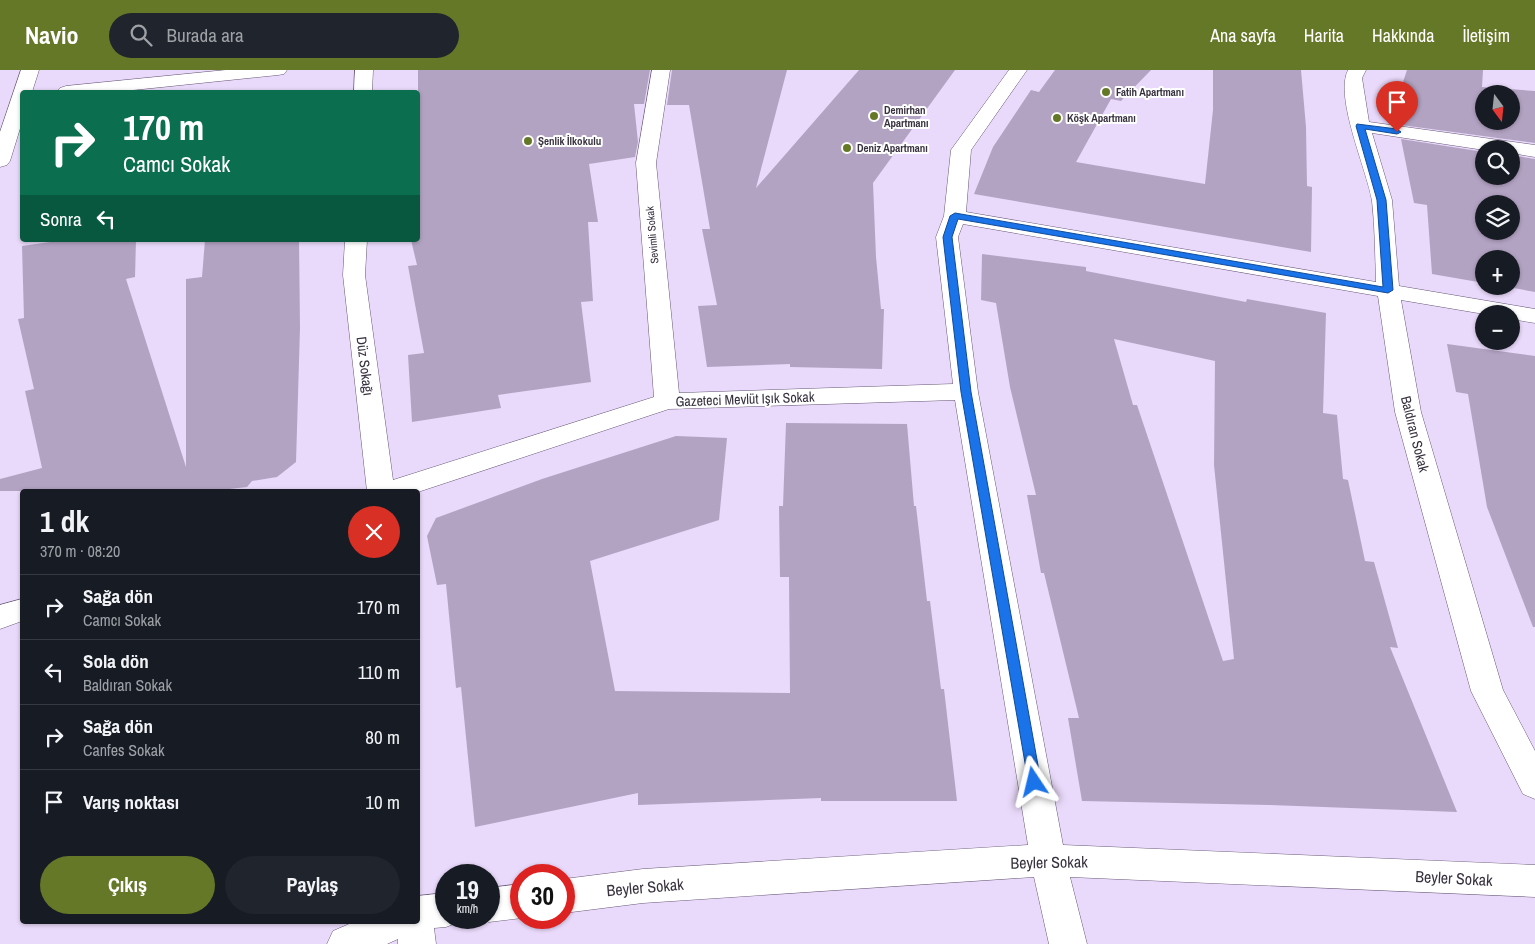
<!DOCTYPE html>
<html lang="tr">
<head>
<meta charset="utf-8">
<style>
	:root { --surface:#171b24; --page:#20242c; --text:#f1f3f6; --muted:#9ea1a6; --line:#363941; --accent:#657828 }
	body { margin:0; font-family:"Archivo Narrow",sans-serif; background:var(--page); color:var(--text); height:100vh; display:flex; flex-direction:column; font-size:19px; white-space:nowrap }
	* { box-sizing:border-box; margin:0 }
	p { font-size:16px; color:var(--muted) }
	.icon { flex:none; width:28px; height:28px; fill:none; stroke:currentColor; stroke-width:2; stroke-linecap:round; stroke-linejoin:round }
	.map { position:relative; flex:1; overflow:hidden }
	.drawer { position:absolute; left:20px; top:419px; width:400px; height:435px; display:flex; flex-direction:column; background:var(--surface); border-radius:5px; box-shadow:0 1px 4px #0004 }
	.drawer>* { flex:none }
	.guide { position:absolute; left:20px; top:20px; width:400px; height:152px; border-radius:5px; box-shadow:0 1px 4px #0004; background:#0b6e4f; color:#fff; overflow:hidden }
	.needle { width:32px; rotate:165deg }
	.tools { position:absolute; left:1475px; top:15px; display:grid; gap:10px }
	.tools a { display:grid; place-items:center; width:45px; height:45px; border-radius:50%; background:var(--surface); box-shadow:0 1px 4px #0004; font-size:25px }
	.speed { position:absolute; left:435px; top:794px; display:flex; gap:10px; font-size:25px; font-weight:700; text-align:center }
	.speed>* { display:grid; place-content:center; width:65px; height:65px; border-radius:50%; background:var(--surface); box-shadow:0 1px 4px #0004; line-height:1 }
	.speed small { font-size:12px; font-weight:400 }
	.speed .limit { border:8px solid #d22; background:#fff; color:#111 }
	.pin { position:absolute; display:grid; place-items:center; width:42px; height:42px; color:#fff; margin:-51px -21px; border-radius:50% 50% 50% 0; rotate:-45deg; box-shadow:0 0 5px #0007 }
	.pin .icon { rotate:45deg }
	.me { position:absolute; width:55px; margin:-28px; rotate:350deg; stroke-linejoin:round; filter:drop-shadow(0 0 4px #0008) }
	.turn { display:flex; align-items:center; gap:18px; height:105px; padding:0 20px; font-size:22px }
	.turn .icon { width:65px; height:65px; stroke-width:2.5 }
	.turn b { display:block; font-size:35px; line-height:42px }
	.then { display:flex; align-items:center; height:48px; padding:0 20px; background:#0003; gap:10px; font-size:19px }
	.round { display:grid; place-items:center; flex:none; width:52px; height:52px; border-radius:26px; background:var(--page) }
	.overview { display:flex; align-items:center; justify-content:space-between; height:85px; padding:0 20px }
	h1 { font-size:30px; font-weight:800; line-height:38px }
	.action { display:flex; gap:10px; margin-top:auto; padding:10px 20px }
	.action a { flex:1; height:58px; border-radius:30px; background:var(--accent); color:#fff; font-size:20px; font-weight:800; line-height:58px; text-align:center }
	.action a+a { background:var(--page); color:var(--text) }
	ul { padding:0; list-style:none }
	li { display:flex; align-items:center; gap:15px; height:65px; padding:0 20px; border-top:1px solid var(--line) }
	li div { flex:1 }
	li b { display:block; font-size:19px }
	li em { font-style:normal }
	header { display:flex; align-items:center; gap:30px; box-sizing:border-box; height:70px; padding:0 25px; background:var(--accent); color:#fff }
	header strong { font-size:24px }
	nav { display:flex; gap:28px; margin-inline-start:auto; font-size:18px }
	.search { width:350px; height:45px; background:var(--page); display:flex; align-items:center; gap:12px; box-sizing:border-box; padding:0 18px; border-radius:28px; color:var(--muted); font-size:19px }
	.map>svg:first-child { display:block }
	.building { fill:#b3a3c3; fill-rule:evenodd }
	.lines { fill:none; stroke-linecap:round; stroke-linejoin:round }
	.minor-casing { stroke:#675976; stroke-width:1 }
	.minor { fill:#fff; fill-rule:evenodd }
	.route { fill:#1a73e8; stroke:#114b97 }
	.poi-dot { fill:#657828; stroke:#fff; stroke-width:2 }
	.labels { text-anchor:middle; dominant-baseline:central; stroke-width:4; stroke-linejoin:round; paint-order:stroke }
	.far-poi-label { font-size:11px; font-weight:bold; fill:#38323f; stroke:#fff; text-anchor:start }
	.far-street-label { font-size:11px; fill:#38323f; stroke:#fff }
	.street-label { font-size:14px; fill:#38323f; stroke:#fff }
	.near-street-label { font-size:16px; fill:#38323f; stroke:#fff }
</style>
</head>
<body>
<header>
<strong>Navio</strong>
<div class="search"><svg class="icon" aria-label="search" viewBox="0 0 24 24"><circle cx="10" cy="10" r="6"/><path d="M15 15l6 6"/></svg>Burada ara</div>
<nav><a>Ana sayfa</a><a>Harita</a><a>Hakkında</a><a>İletişim</a></nav>
</header>
<div class="map">
<svg width="1535" height="874" viewBox="0 0 1535 874">
	<rect width="100%" height="100%" fill="#e9d9fa"/>
	<g class="building">
		<path d="M418 0H650L644 34H634L638 72 635 87 589 94 598 152H588L593 231 581 232 591 312 498 325 501 338 412 352 408 285 424 283 408 196 417 195 411 170H418Z"/>
		<path d="M672 0H787L756 118 859 0H955L873 113 876 187 881 239H884L882 299 790 297V294L707 297 698 236 717 235 702 159H710L689 35H667Z"/>
		<path d="M1055 0H1151L1121 31 1111 29 1076 92 1205 114 1213 40V0H1301L1306 57 1307 116 1312 117 1311 182 974 124 993 77 1031 20 1039 22Z"/>
		<path d="M1407 0H1483L1482 17 1535 21V73L1401 55 1402 15ZM1484 24H1511V51H1484Z"/>
		<path d="M1401 69 1484 82V106H1511V85L1535 89V222L1503 216H1511V189H1484V213L1432 204 1427 135 1414 133ZM1484 134H1511V161H1484Z"/>
		<path d="M64 170H136L135 207 126 209 186 397V209L202 207 205 170H299L300 258 296 392 277 407 252 411 247 417 212 421H0V409L42 398 25 321 34 319 18 249 24 248 22 176Z"/>
		<path d="M982 184 1086 197V201L1246 232 1247 229 1326 243 1323 343 1337 345 1343 409 1348 410 1365 491 1374 492 1398 578 1390 577 1457 742 1269 735 1082 731 1068 648H1079L1044 503H1041L1027 425H1036L1010 317 996 233 981 230ZM1114 269 1215 291 1214 395 1234 589 1223 591 1137 335H1133Z"/>
		<path d="M1447 274 1535 286V557H1533L1487 437 1468 324 1456 322Z"/>
		<path d="M786 353 907 354 914 436H916L927 531H930L941 619H944L957 731H821V728L638 735V723L475 757 461 617 456 618 446 514 437 515 427 466 436 448 542 409 676 366 727 368 719 450 590 491 615 621 790 623 789 507H780L779 436H783Z"/>
	</g>
	<g class="lines">
		<defs>
			<g id="minor">
				<path d="M21 0H39L32 22H22V52L10 91 7 95 0 97V62Z"/>
				<path d="M226 0H287L284 4 278 5 114 22H57L60 18 66 16Z"/>
				<path d="M355 0H373L372 22H354Z"/>
				<path d="M652 0H670L656 93 679 323 953 314 936 167 944 146 951 80 1009 0H1027L971 80 966 142 1376 212C1375 185 1375 157 1372 131 1367 100 1334 27 1348 0H1366L1362 8 1369 52 1535 75V87L1511 83V79L1484 80 1372 63 1392 130 1399 216 1535 239V253L1511 249V244H1484L1401 230 1421 342 1503 620 1535 681V729L1523 724 1471 621 1395 342 1378 226 963 154 958 167 978 322 1063 775 1535 795V827L1070 807 1087 874H1049L1034 807 643 833 564 843V809L643 799 1028 775 955 330 669 339 418 422 367 421 343 205 345 170H367L365 205 393 410 654 327 636 93Z"/>
				<path d="M22 529V551L0 559V535Z"/>
				<path d="M521 814 522 848 489 852 478 848H489V818Z"/>
				<path d="M446 823V848H461L459 852 446 857 434 858 436 874H398V869L387 874H327L333 861 356 851H418V826Z"/>
			</g>
		</defs>
		<use href="#minor" class="minor-casing"/>
		<use href="#minor" class="minor"/>
	</g>
	<path class="route" d="M1357 54 1397 59 1401 62 1397 64 1365 59 1386 130 1393 220 1388 223 958 149 952 167 971 322 1041 712 1039 716 1034 718 1029 716 961 322 943 167 950 146 955 143 1383 217 1377 130 1356 56Z"/>
	<g class="poi-dot">
		<circle cx="1106" cy="22" r="5"/>
		<circle cx="874" cy="46" r="5"/>
		<circle cx="1057" cy="48" r="5"/>
		<circle cx="528" cy="71" r="5"/>
		<circle cx="847" cy="78" r="5"/>
	</g>
	<g class="labels">
		<g class="far-poi-label">
			<text x="1116" y="22">Fatih Apartmanı</text>
			<text x="884" y="40">Demirhan<tspan x="884" dy="13">Apartmanı</tspan></text>
			<text x="1067" y="48">Köşk Apartmanı</text>
			<text x="538" y="71">Şenlik İlkokulu</text>
			<text x="857" y="78">Deniz Apartmanı</text>
		</g>
		<g class="far-street-label">
			<text transform="translate(652 165) rotate(-95)">Sevimli Sokak</text>
		</g>
		<g class="street-label">
			<text transform="translate(365 296) rotate(83)">Düz Sokağı</text>
			<text transform="translate(745 329) rotate(-2)">Gazeteci Mevlüt Işık Sokak</text>
			<text transform="translate(1415 364) rotate(76)">Baldıran Sokak</text>
		</g>
		<g class="near-street-label">
			<text transform="translate(1049 792) rotate(-1)">Beyler Sokak</text>
			<text transform="translate(1454 808) rotate(3)">Beyler Sokak</text>
			<text transform="translate(645 817) rotate(-5)">Beyler Sokak</text>
		</g>
	</g>
</svg>
<div class="tools">
<a><svg class="needle" viewBox="-14 -14 28 28"><path d="M0-13l5 13h-10z" fill="#e53935"/><path d="M0 13l5-13h-10z" fill="#9ea1a6"/></svg></a>
<a><svg class="icon" aria-label="search" viewBox="0 0 24 24"><circle cx="10" cy="10" r="6"/><path d="M15 15l6 6"/></svg></a>
<a><svg class="icon" aria-label="layers" viewBox="0 0 24 24"><path d="M12 4l9 5-9 5-9-5zM3 14l9 5 9-5"/></svg></a>
<a>+</a>
<a>−</a>
</div>
<div class="speed"><div>19<small>km/h</small></div><div class="limit">30</div></div>
<div class="pin" style="left:1397px;top:62px;background:#d93025"><svg class="icon" aria-label="arrive" viewBox="0 0 24 24"><path d="M6 21V4h12l-3 4 3 4H6"/></svg></div>
<svg class="me" style="left:1034px;top:712px" viewBox="-20 -20 40 40"><path d="M0-17L14 15 0 8-14 15z" fill="#1a73e8" stroke="#fff" stroke-width="4"/></svg>
<div class="guide">
<div class="turn"><svg class="icon" aria-label="right" viewBox="0 0 24 24"><path d="M7 20v-9h11M14 6l5 5-5 5"/></svg><div><b>170 m</b>Camcı Sokak</div></div>
<div class="then">Sonra<svg class="icon" aria-label="left" viewBox="0 0 24 24"><path d="M17 20v-9H6M10 6l-5 5 5 5"/></svg></div>
</div>
<section class="drawer">
<div class="overview"><div><h1>1 dk</h1><p>370 m · 08:20</p></div><a class="round" style="background:#d93025;color:#fff"><svg class="icon" aria-label="close" viewBox="0 0 24 24"><path d="M6 6l12 12M18 6L6 18"/></svg></a></div>
<ul>
<li><svg class="icon" aria-label="right" viewBox="0 0 24 24"><path d="M7 20v-9h11M14 6l5 5-5 5"/></svg><div><b>Sağa dön</b><p>Camcı Sokak</p></div><em>170 m</em></li>
<li><svg class="icon" aria-label="left" viewBox="0 0 24 24"><path d="M17 20v-9H6M10 6l-5 5 5 5"/></svg><div><b>Sola dön</b><p>Baldıran Sokak</p></div><em>110 m</em></li>
<li><svg class="icon" aria-label="right" viewBox="0 0 24 24"><path d="M7 20v-9h11M14 6l5 5-5 5"/></svg><div><b>Sağa dön</b><p>Canfes Sokak</p></div><em>80 m</em></li>
<li><svg class="icon" aria-label="arrive" viewBox="0 0 24 24"><path d="M6 21V4h12l-3 4 3 4H6"/></svg><div><b>Varış noktası</b></div><em>10 m</em></li>
</ul>
<div class="action"><a>Çıkış</a><a>Paylaş</a></div>
</section>
</div>
</body>
</html>
